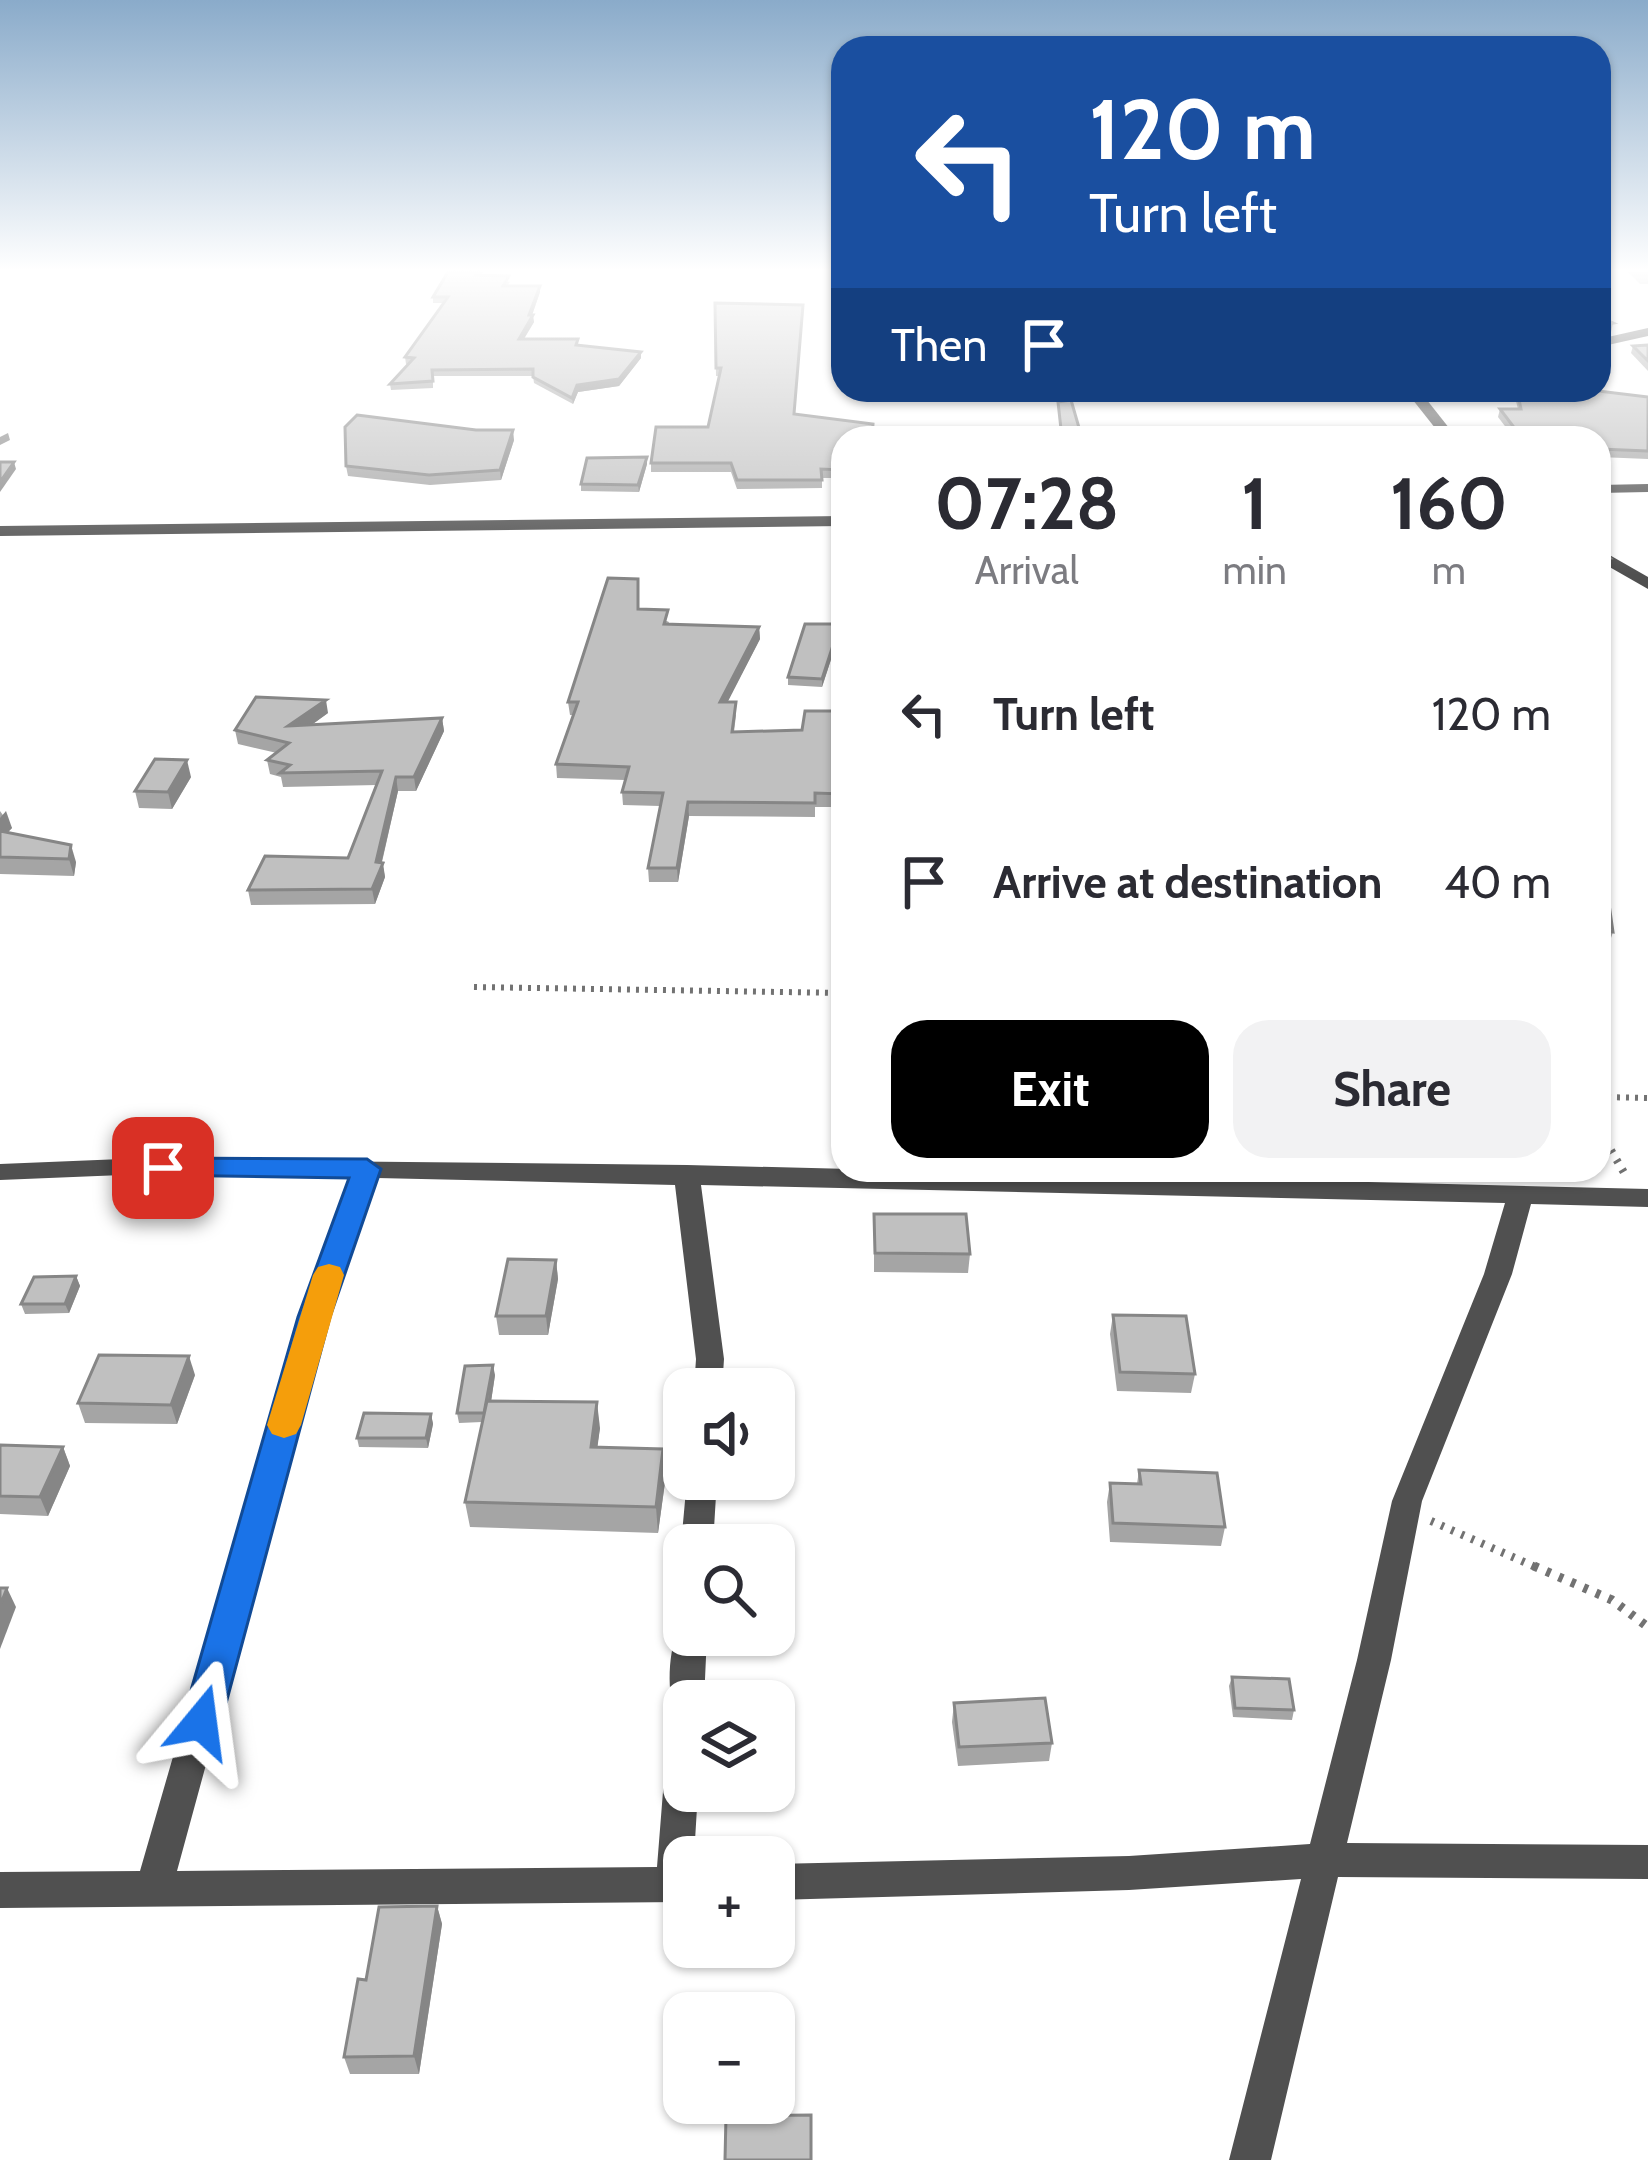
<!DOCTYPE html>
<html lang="en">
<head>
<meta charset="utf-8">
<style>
	:root { --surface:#fff; --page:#f2f2f3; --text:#2b2b33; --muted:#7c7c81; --accent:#000 }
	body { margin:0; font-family:Cabin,sans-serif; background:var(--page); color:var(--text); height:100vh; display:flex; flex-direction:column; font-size:45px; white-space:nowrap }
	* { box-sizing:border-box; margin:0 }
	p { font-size:39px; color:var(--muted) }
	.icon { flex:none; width:66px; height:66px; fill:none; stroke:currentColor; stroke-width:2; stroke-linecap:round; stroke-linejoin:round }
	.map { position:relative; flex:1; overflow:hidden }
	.sheet { position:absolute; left:831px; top:426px; width:780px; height:756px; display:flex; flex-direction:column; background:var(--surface); border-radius:36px; box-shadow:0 3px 9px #0004 }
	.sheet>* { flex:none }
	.top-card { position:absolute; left:831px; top:36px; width:780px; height:366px; border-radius:36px; box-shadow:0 3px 9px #0004; background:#1a4fa0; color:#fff; overflow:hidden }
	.fabs { position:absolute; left:663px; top:1368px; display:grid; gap:24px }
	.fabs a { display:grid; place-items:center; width:132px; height:132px; border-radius:24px; background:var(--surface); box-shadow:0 3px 9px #0004; font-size:60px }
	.pin { position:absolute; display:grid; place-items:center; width:102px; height:102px; color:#fff; margin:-51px; border-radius:24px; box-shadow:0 6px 18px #0006 }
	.me { position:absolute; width:132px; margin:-66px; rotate:16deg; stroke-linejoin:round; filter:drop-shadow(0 0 9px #0008) }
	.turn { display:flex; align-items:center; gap:42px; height:252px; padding:0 60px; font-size:54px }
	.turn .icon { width:156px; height:156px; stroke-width:2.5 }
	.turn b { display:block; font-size:84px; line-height:102px }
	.then { display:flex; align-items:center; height:114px; padding:0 60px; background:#0003; gap:24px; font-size:45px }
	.eta { display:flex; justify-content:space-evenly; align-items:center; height:204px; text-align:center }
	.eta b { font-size:72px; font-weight:800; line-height:84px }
	.button { display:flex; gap:24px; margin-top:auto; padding:24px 60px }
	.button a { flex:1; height:138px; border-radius:36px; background:var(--accent); color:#fff; font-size:48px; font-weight:800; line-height:138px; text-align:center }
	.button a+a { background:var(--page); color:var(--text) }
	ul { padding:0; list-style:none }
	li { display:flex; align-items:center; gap:36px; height:168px; padding:0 60px }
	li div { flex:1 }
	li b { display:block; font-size:45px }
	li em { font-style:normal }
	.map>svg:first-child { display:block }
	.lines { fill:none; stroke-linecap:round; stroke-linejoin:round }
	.path-far2 { stroke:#727272; stroke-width:6; stroke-dasharray:3 6; stroke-linecap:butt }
	.path-far1 { stroke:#727272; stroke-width:8; stroke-dasharray:3 8; stroke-linecap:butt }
	.path { stroke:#727272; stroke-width:9; stroke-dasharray:4.5 9; stroke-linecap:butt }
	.minor { fill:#505050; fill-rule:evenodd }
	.wall { fill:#a5a5a5 }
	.shaded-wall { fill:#868686 }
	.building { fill:#c0c0c0; stroke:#868686; stroke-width:3 }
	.route { fill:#1a73e8; stroke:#114b97; stroke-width:3 }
	.slow { fill:#f59e0b }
</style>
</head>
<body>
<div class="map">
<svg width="1648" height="2160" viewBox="0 0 1648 2160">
	<rect width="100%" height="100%" fill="#fff"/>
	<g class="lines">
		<g class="path-far2">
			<path d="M474 987 843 993"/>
			<path d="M1599 1097 1648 1098"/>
		</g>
		<g class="path-far1">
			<path d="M1599 1109 1602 1135 1626 1176"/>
			<path d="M1431 1521 1540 1569"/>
		</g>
		<path class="path" d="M1534 1566 1612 1600 1648 1627"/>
		<g class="minor">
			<path d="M1648 328V336L1599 347V339Z"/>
			<path d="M1405 390H1419L1457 438H1443Z"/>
			<path d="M1648 484V492L1599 493V485Z"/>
			<path d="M843 516V526L0 536V526Z"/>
			<path d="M1599 549 1648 577V589L1599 561Z"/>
			<path d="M122 1159 687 1165 1648 1189V1207L1531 1204 1512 1274 1422 1501 1391 1660 1347 1843 1648 1845V1879L1338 1877 1271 2160H1229L1301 1879 1129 1890 774 1900V1864L1129 1856 1310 1844 1357 1660 1392 1501 1484 1274 1505 1203 701 1185 724 1359 722 1389H694L696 1359 675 1185 377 1178 328 1317 177 1871 657 1867 667 1741 672 1730 684 1725V1791H698L694 1857H684V1902L0 1908V1872L140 1871 300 1317 351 1177 122 1175 0 1180V1164Z"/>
			<path d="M687 1479H717L713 1545H684V1550L681 1545Z"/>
			<path d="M684 1623V1635H707L704 1701H684V1715L675 1712C666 1691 668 1638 684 1623Z"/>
		</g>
	</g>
	<g class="wall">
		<path d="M448 272H483L481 275 510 282 507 286H540V292L532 315 534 322 524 339 578 345 641 358 619 386 578 392 573 404 534 383 533 376H433V388L391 390 390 384 409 364H406L405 357 443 303H433V297Z"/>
		<path d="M1628 272H1648V284H1640Z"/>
		<path d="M715 303 795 414 843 438V478H822V488L737 489 731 472H651V463L708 427 720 376H716Z"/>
		<path d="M1648 345V371L1631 353 1633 346Z"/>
		<path d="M1513 390H1590L1648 397V459L1599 457V438H1514L1498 417 1500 409H1518Z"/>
		<path d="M514 440 501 480 430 485 348 476 346 466Z"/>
		<path d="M647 457V464L639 492 581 491V484Z"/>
		<path d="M1599 549 1610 558 1607 571H1599Z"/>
		<path d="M638 609 669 622 668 625 759 627 760 639 727 702 736 715 734 732 802 730 843 711V807H815V817L689 816 678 882H649L648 868 660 806 623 805 622 792 625 780 557 778 556 764 573 715H570L568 702Z"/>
		<path d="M840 632 822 687 788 685V677Z"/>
		<path d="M328 713 311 725 442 718 444 731 416 791H398L382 862 385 877 375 904 251 905 248 890 348 858 377 785 283 787 281 777 270 774 267 760 277 753 238 744 235 730Z"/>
		<path d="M191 777 172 809 139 808 135 791Z"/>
		<path d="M0 811 12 828 7 833 76 862 74 876 0 874Z"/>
		<path d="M1599 889 1613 932 1607 950 1599 949Z"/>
		<path d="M874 1214 970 1254 968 1273 874 1272Z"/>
		<path d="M556 1260 558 1279 548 1335H499L496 1316Z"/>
		<path d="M76 1276 80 1286 69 1313 25 1314 21 1304Z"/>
		<path d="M1113 1315 1195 1374 1191 1393 1117 1391 1110 1334Z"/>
		<path d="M195 1375 177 1424 85 1423 78 1403Z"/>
		<path d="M495 1375 491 1401 600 1428 597 1447 663 1449 666 1475 658 1533 470 1527 465 1502 482 1422 459 1423 457 1413Z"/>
		<path d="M431 1414 433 1424 428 1448 359 1447 357 1438Z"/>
		<path d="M0 1445 63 1447 70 1466 48 1516 0 1514Z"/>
		<path d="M1139 1470 1225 1527 1221 1546 1110 1542 1107 1502 1110 1483 1137 1484Z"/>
		<path d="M1232 1677 1294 1710 1292 1720 1233 1717 1229 1686Z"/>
		<path d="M954 1703 1052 1743 1049 1761 958 1766 952 1722Z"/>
		<path d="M437 1906 442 1924 419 2074H350L344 2057 366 1980Z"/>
	</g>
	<g class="shaded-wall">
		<path d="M540 286V292L530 321 533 315 534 322 520 345 519 339Z"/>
		<path d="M1613 323 1611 332 1599 333V325Z"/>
		<path d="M641 352V358L619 386 578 392 573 404 572 398 577 385Z"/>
		<path d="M513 430 514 440 501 480 500 470Z"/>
		<path d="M8 433 10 440 0 445V437Z"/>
		<path d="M647 457V464L639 492 638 485Z"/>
		<path d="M14 462 16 469 0 492V482Z"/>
		<path d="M840 624V632L822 687V679Z"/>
		<path d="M759 627 760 639 721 715 720 702Z"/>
		<path d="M326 700 328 713 291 740 288 726Z"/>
		<path d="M442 718 444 731 416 791 414 777Z"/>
		<path d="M187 760 191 777 172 809 168 792Z"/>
		<path d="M396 777 398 791 380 869 383 863 385 877 375 904 372 889 376 862Z"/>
		<path d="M688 802 689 816 678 882 677 868Z"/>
		<path d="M6 811 12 828 0 840V818Z"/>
		<path d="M71 845 76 862 74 876 69 859Z"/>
		<path d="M556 1260 558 1279 548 1335 546 1316Z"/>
		<path d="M76 1276 80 1286 69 1313 65 1304Z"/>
		<path d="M189 1356 195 1375 177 1424 171 1405Z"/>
		<path d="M493 1365 495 1375 488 1422 486 1413Z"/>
		<path d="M597 1402 600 1428 594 1473 591 1447Z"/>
		<path d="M431 1414 433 1424 428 1448 426 1438Z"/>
		<path d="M63 1447 70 1466 48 1516 40 1497Z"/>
		<path d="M663 1449 666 1475 658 1533 656 1507Z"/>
		<path d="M7 1588 16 1607 0 1649V1606Z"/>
		<path d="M437 1906 442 1924 419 2074 414 2056Z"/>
	</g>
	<g class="building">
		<path d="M448 272H478L476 275 509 276 503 286H540L529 315H533L519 339H578L576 345 641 352 619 379 577 385 572 398 533 377V369L432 370 433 381 390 384 414 358 405 357 448 297H433Z"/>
		<path d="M715 303 803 305 794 414 873 424 872 438H843V470L821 469 822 480H737L731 463H651L656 427H708L721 368H716Z"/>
		<path d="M1599 317 1613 323 1599 325Z"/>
		<path d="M1648 345V361L1633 346Z"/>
		<path d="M1517 390H1590L1648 397V451L1599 449V438H1522L1500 409H1521Z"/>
		<path d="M1071 400 1082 438H1062L1058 402Z"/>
		<path d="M357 415 476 430H513L500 470 429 475 346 466 345 427Z"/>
		<path d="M1268 435H1337L1339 438H1268Z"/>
		<path d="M647 457 638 485 581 484 587 458Z"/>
		<path d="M0 462H14L0 482Z"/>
		<path d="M1599 549 1610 558 1599 559Z"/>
		<path d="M608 578 638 579V609L668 610 664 624 759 627 720 702H736L732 732 802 730 805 711H843V794L815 793V803L688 802 677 868H648L663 793 622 792 629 767 556 764 578 702H568Z"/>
		<path d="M805 624H840L822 679 788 677Z"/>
		<path d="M256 697 326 700 288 726 442 718 414 777H396L376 862 383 863 372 889 248 890 265 856 348 858 382 771 280 773 290 765 267 760 289 743 235 730Z"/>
		<path d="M155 759 187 760 168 792 135 791Z"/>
		<path d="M0 831 71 845 69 859 0 857Z"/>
		<path d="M1599 889 1607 890 1613 932 1599 930Z"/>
		<path d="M874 1214H966L970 1254 875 1253Z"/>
		<path d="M508 1259 556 1260 546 1316H496Z"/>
		<path d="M76 1276 65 1304H21L34 1277Z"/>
		<path d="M1113 1315 1186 1316 1195 1374 1120 1372Z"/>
		<path d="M99 1355 189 1356 171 1405 78 1403Z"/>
		<path d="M493 1365 484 1413H457L465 1366Z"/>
		<path d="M487 1401 597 1402 591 1447 663 1449 656 1507 465 1502Z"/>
		<path d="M364 1413 431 1414 426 1438H357Z"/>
		<path d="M0 1445 63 1447 40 1497 0 1496Z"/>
		<path d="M1139 1470 1217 1473 1225 1527 1113 1523 1110 1483 1141 1484Z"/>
		<path d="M0 1588H7L0 1606Z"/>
		<path d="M1232 1677 1289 1679 1294 1710 1235 1708Z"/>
		<path d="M1045 1698 1052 1743 959 1747 954 1703Z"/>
		<path d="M437 1906 414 2056 344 2057 358 1979 366 1980 379 1907Z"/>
		<path d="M811 2115V2160H725L726 2116Z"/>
	</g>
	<linearGradient id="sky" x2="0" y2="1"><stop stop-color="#8aabca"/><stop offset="0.47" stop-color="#fff"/><stop offset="1" stop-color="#fff" stop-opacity="0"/></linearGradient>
	<rect width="1648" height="575" fill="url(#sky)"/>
	<path class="route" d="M163 1158 367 1159 381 1169 330 1317 221 1722 215 1735 201 1740 188 1735 182 1722 298 1317 349 1178 152 1175 148 1168Z"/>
	<path class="slow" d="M329 1264 340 1267 344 1275 301 1425 296 1434 284 1438 272 1434 267 1425 313 1275 318 1267Z"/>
</svg>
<div class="fabs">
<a><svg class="icon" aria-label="sound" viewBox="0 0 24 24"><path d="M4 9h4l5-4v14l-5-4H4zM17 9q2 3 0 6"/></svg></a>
<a><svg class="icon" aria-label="search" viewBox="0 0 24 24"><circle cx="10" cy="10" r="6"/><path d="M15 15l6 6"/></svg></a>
<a><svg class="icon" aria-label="layers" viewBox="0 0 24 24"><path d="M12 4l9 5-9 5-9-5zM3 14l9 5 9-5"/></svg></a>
<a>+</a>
<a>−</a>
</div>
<div class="pin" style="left:163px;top:1168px;background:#d93025"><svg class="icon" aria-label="arrive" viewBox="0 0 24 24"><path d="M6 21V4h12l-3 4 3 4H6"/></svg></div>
<svg class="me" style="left:201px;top:1722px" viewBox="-20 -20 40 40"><path d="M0-17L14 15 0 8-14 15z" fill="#1a73e8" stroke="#fff" stroke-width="4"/></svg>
<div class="top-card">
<div class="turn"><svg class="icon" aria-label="left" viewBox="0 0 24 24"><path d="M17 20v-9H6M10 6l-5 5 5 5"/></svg><div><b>120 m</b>Turn left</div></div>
<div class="then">Then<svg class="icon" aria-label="arrive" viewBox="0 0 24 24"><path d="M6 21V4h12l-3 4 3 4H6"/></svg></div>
</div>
<section class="sheet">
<div class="eta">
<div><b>07:28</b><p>Arrival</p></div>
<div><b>1</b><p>min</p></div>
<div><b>160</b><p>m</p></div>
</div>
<ul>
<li><svg class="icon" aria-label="left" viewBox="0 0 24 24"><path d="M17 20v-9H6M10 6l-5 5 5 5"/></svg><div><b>Turn left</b></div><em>120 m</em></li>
<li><svg class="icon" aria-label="arrive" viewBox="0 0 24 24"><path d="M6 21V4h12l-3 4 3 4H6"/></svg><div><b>Arrive at destination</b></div><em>40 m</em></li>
</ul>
<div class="button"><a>Exit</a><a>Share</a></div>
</section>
</div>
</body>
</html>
